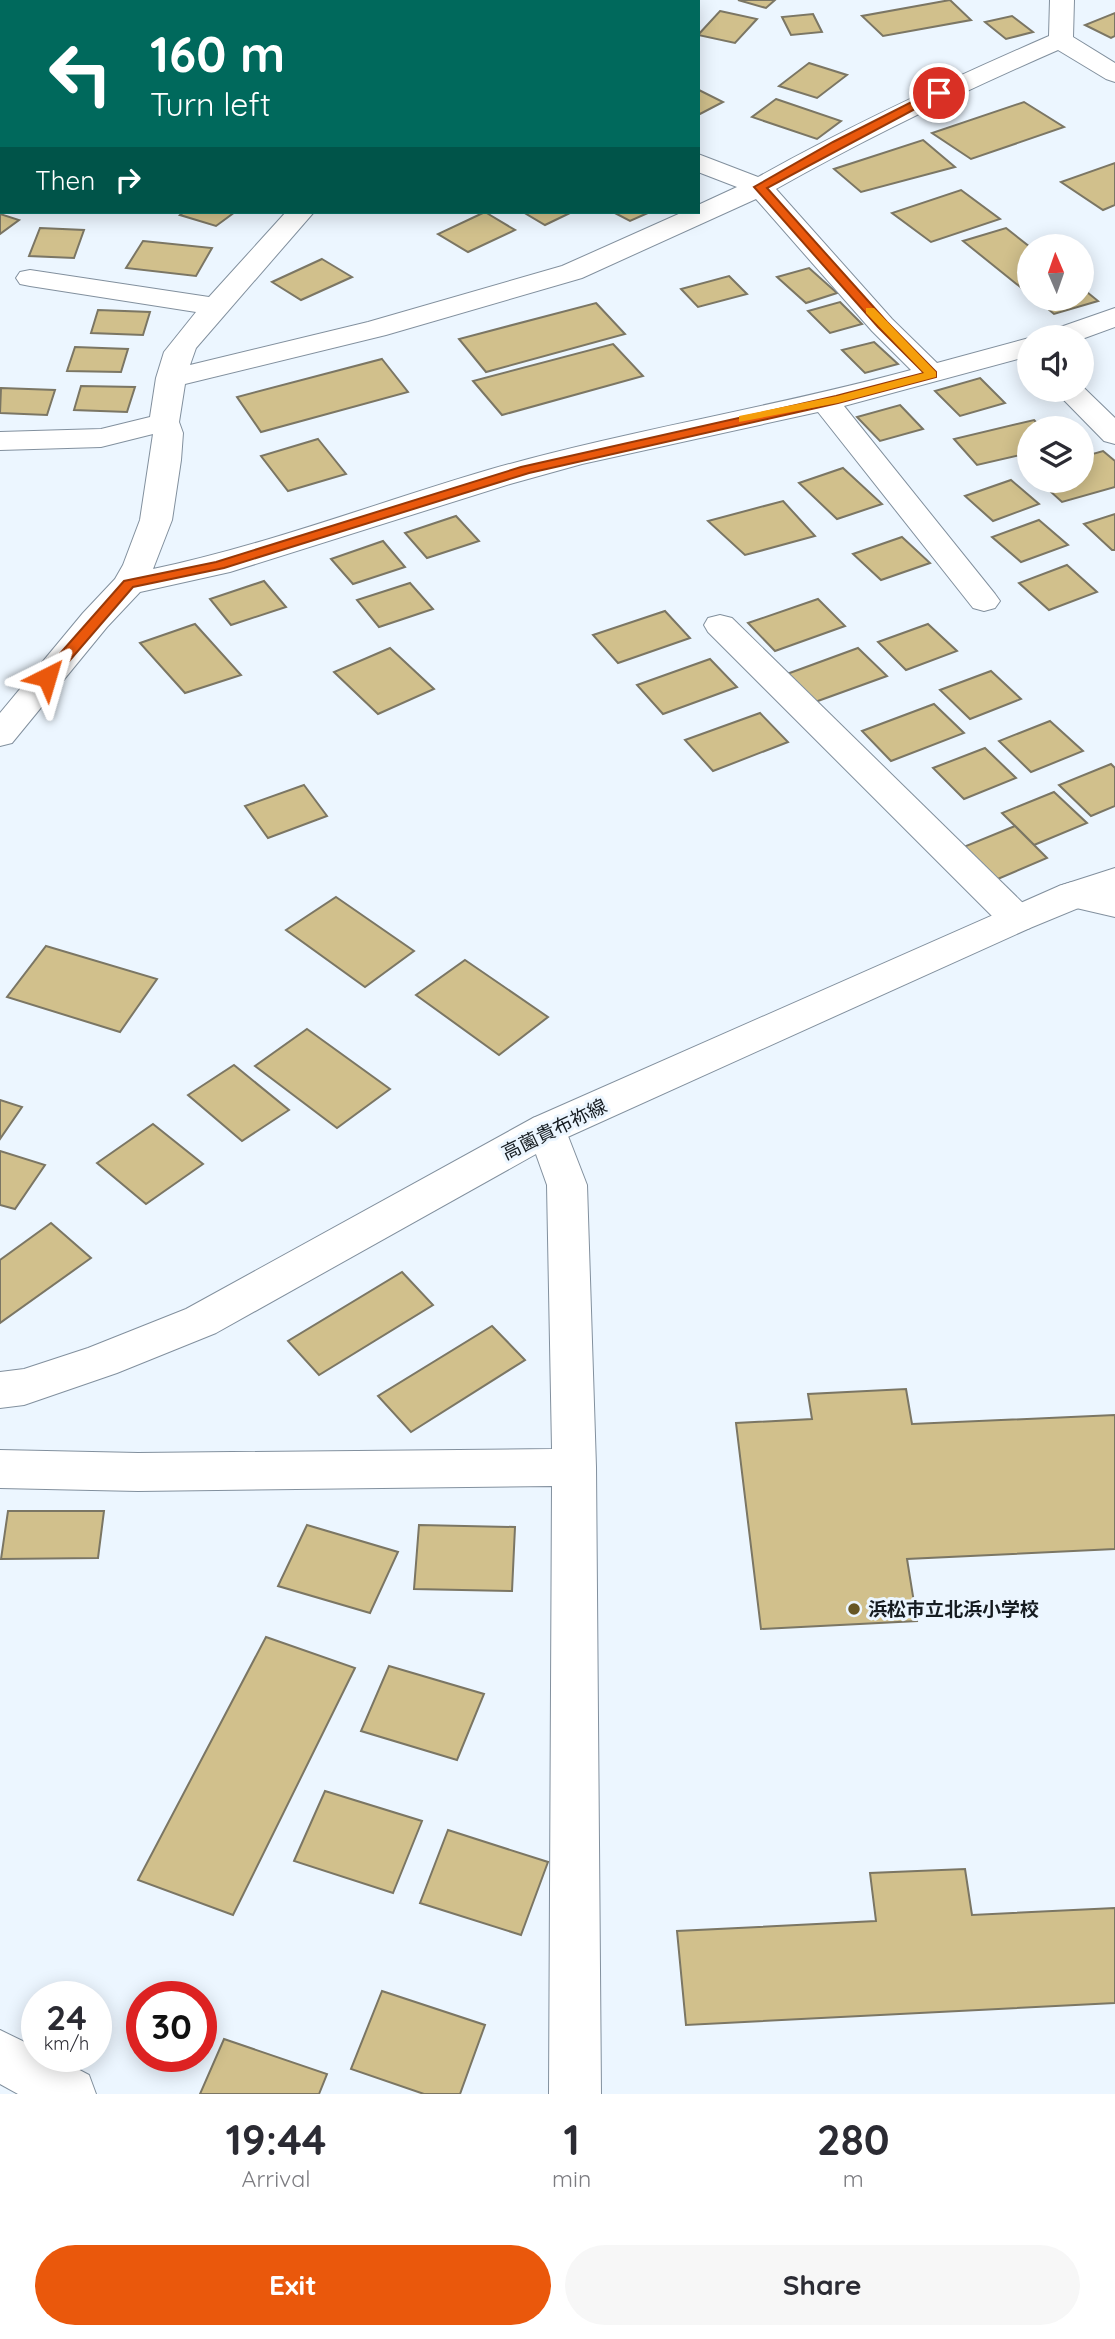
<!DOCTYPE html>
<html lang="en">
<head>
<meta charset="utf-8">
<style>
	:root { --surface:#fff; --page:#f7f7f7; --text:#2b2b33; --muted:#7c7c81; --accent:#ea580c }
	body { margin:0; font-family:Quicksand,"Noto Sans JP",sans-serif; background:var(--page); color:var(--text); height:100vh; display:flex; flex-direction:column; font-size:26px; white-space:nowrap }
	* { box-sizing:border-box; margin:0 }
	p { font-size:23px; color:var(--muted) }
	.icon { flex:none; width:38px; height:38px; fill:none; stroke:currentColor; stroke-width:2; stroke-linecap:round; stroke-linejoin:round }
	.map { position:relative; height:2094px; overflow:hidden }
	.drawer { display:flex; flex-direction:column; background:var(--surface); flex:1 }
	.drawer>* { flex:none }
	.banner { position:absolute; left:0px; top:0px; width:700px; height:214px; box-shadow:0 4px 18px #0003; background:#00695c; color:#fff; overflow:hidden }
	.needle { width:46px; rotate:358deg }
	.fabs { position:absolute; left:1017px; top:234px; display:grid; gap:14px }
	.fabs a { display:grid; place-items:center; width:77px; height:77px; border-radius:50%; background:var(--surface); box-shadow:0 4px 18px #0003; font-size:35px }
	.speed { position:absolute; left:21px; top:1981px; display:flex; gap:14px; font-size:35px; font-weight:700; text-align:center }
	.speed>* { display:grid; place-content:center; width:91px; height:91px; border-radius:50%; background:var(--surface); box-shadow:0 4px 18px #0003; line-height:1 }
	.speed small { font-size:18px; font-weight:400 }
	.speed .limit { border:10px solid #d22; background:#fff; color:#111 }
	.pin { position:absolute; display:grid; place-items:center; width:60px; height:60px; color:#fff; margin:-30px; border:4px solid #fff; border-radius:50%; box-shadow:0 2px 7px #0007 }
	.me { position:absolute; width:77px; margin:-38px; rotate:40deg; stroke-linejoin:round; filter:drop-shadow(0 0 5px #0008) }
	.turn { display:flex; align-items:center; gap:24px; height:147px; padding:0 35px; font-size:32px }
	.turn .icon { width:91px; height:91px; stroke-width:2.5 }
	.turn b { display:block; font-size:49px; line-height:60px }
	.then { display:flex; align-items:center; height:66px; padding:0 35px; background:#0003; gap:14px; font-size:26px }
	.eta { display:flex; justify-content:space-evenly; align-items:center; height:119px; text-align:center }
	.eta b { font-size:42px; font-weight:800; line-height:49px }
	.action { display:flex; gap:14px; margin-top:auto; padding:14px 35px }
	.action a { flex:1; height:80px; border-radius:42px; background:var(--accent); color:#fff; font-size:28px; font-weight:800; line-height:80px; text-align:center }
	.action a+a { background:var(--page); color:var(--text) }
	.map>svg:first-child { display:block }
	.building { fill:#d1c08c; stroke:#7b7664; stroke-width:2 }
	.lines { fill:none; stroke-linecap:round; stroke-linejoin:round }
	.street-casing { stroke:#82909e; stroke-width:2 }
	.secondary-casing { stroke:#82909e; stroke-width:2 }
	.street { fill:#fff; fill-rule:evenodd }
	.secondary { fill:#fff; fill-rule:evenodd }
	.route { fill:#ea580c; stroke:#983908; stroke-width:2 }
	.slow { fill:#f59e0b }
	.poi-dot { fill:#665624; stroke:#ecf6ff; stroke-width:2.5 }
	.labels { text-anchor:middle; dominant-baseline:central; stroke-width:6; stroke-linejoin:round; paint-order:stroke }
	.street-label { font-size:19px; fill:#151b20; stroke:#ecf6ff }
	.poi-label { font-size:19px; font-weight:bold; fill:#151b20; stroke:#ecf6ff; text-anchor:start }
</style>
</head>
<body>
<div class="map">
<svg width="1115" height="2094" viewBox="0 0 1115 2094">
	<rect width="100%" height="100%" fill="#ecf6ff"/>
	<g class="building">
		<path d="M47 0H119L117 2Z"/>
		<path d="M354 0H434L352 2Z"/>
		<path d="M738 0H775L766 8Z"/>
		<path d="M950 0 971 20 883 36 862 16Z"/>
		<path d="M720 11 757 19 735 43 698 35Z"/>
		<path d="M1115 13V36L1111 38 1085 25Z"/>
		<path d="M813 14 822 32 791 35 782 17Z"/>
		<path d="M1012 16 1033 32 1006 39 985 22Z"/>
		<path d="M809 63 847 75 817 98 779 86Z"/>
		<path d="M698 91 699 90 723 102 698 115Z"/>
		<path d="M776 99 841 121 817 139 752 117Z"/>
		<path d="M1024 102 1064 127 971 159 932 133Z"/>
		<path d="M923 140 955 167 861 192 834 169Z"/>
		<path d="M1115 163V205L1103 210 1061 182Z"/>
		<path d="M961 190 1000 219 931 242 892 213Z"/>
		<path d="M184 212H235L216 226 180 215Z"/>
		<path d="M485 212 515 230 468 252 438 234Z"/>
		<path d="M523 212H572L545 225Z"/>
		<path d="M613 212H650L630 221Z"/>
		<path d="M0 214 19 220 0 234Z"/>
		<path d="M40 228 84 230 74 258 29 256Z"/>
		<path d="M1006 228 1030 247 1029 294 963 241Z"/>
		<path d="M143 241 212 248 196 276 126 268Z"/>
		<path d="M322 259 352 277 301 300 272 282Z"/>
		<path d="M809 268 837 293 806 303 777 277Z"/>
		<path d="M729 276 747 294 698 307 681 289Z"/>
		<path d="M1082 288 1098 301 1054 314 1036 299H1082Z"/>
		<path d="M840 302 862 324 830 333 808 311Z"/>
		<path d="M596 303 625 334 486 372 459 339Z"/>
		<path d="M98 310 150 312 143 335 91 333Z"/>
		<path d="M874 342 898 364 865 373 842 350Z"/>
		<path d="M613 344 643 376 502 415 473 381Z"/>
		<path d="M75 347 128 349 121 372 67 371Z"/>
		<path d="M382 359 408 392 261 432 237 397Z"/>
		<path d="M980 378 1005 403 960 416 935 391Z"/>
		<path d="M81 386 135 387 127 412 74 410Z"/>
		<path d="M1 388 55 390 47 415 0 413Z"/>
		<path d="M900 405 923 429 880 441 857 417Z"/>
		<path d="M1034 420 1042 429H1029V453L977 465 954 439Z"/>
		<path d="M318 439 346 474 288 491 261 456Z"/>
		<path d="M1103 451 1115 461V487L1062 502 1039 481H1082V457Z"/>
		<path d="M843 468 882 504 837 519 799 483Z"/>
		<path d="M1011 480 1039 504 993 521 965 496Z"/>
		<path d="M783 501 815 536 745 555 708 521Z"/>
		<path d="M1115 514V550H1112L1084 524Z"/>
		<path d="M456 516 479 541 427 558 405 533Z"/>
		<path d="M1039 520 1068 545 1021 562 992 537Z"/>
		<path d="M902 537 930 563 881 580 853 554Z"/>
		<path d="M383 541 405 567 353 584 331 559Z"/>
		<path d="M1067 565 1097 592 1049 610 1019 583Z"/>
		<path d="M264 581 286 607 231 625 210 599Z"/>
		<path d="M410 583 433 609 379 627 357 600Z"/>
		<path d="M818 599 845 626 775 651 748 623Z"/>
		<path d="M665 611 690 638 618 663 593 635Z"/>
		<path d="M195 624 241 675 185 693 140 643Z"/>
		<path d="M928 624 957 651 906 670 878 642Z"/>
		<path d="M390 648 434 689 378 714 334 672Z"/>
		<path d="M858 648 887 676 815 702 787 674Z"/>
		<path d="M710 659 737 687 663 714 637 685Z"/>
		<path d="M991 671 1021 699 970 719 940 690Z"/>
		<path d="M934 704 964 733 891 761 862 731Z"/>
		<path d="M760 713 788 742 713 771 685 740Z"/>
		<path d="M1050 721 1083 751 1031 772 999 741Z"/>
		<path d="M985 748 1016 778 964 799 933 768Z"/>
		<path d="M1111 764 1115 768V806L1091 816 1059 785Z"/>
		<path d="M304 785 327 816 268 838 245 806Z"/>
		<path d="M1054 792 1087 823 1034 845 1002 813Z"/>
		<path d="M1015 826 1047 858 993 881 961 848Z"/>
		<path d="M336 897 414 951 365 987 286 930Z"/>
		<path d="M46 946 157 979 120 1032 7 997Z"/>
		<path d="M465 960 548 1017 499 1055 416 995Z"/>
		<path d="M307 1029 390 1089 337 1128 255 1066Z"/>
		<path d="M234 1065 289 1110 242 1141 188 1095Z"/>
		<path d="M0 1100 22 1107 0 1139Z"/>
		<path d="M153 1124 203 1164 146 1204 97 1163Z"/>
		<path d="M0 1151 45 1165 15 1209 0 1205Z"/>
		<path d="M51 1223 91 1258 0 1323V1260Z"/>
		<path d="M402 1272 433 1305 319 1375 288 1341Z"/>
		<path d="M492 1326 525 1360 411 1432 378 1396Z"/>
		<path d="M906 1389 912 1424 1115 1415V1549L907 1559 917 1621 761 1629 736 1423 812 1419 808 1394Z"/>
		<path d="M8 1511H104L98 1558 1 1559Z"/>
		<path d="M307 1525 398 1552 370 1613 278 1586Z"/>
		<path d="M419 1525 515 1527 512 1591 414 1589Z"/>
		<path d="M266 1637 355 1668 233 1915 138 1880Z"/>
		<path d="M389 1666 484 1694 457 1760 361 1731Z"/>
		<path d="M325 1791 422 1821 393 1893 294 1861Z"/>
		<path d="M448 1830 548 1862 521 1935 420 1903Z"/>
		<path d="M965 1869 972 1915 1115 1908V2003L686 2025 677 1931 876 1921 870 1873Z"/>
		<path d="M382 1991 485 2025 460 2094H424L351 2069Z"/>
		<path d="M224 2039 327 2074 319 2094H200Z"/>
	</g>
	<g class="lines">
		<defs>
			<g id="street">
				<path d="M132 0H157L131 2Z"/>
				<path d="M541 0H567L540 2Z"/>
				<path d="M1050 0H1074L1073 37 1115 63V82L1106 79 1058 50C962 92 868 137 776 189L892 319 937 363 1029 338V356L844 406 995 594 1000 601 995 608 984 611 973 608 818 412 582 464 510 484 230 572 140 592 107 627 12 743 0 746V713L83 613 115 579 123 565 140 520 153 434 101 447 0 450V432L101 429 150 417 156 378 164 352 196 312 30 286 20 284 16 278 20 272 30 270 209 297 286 212H314L196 348 190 365 368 322 562 266 683 212H698V205L737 187 698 172V154L758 177C853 124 950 79 1049 36ZM756 199 872 331 911 370C771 408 628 430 488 470 376 503 267 545 153 569L172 520 181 460 183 433 179 422 185 384 386 335 582 278Z"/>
				<path d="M2 150V168H0V151Z"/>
				<path d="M1115 308V327L1082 339 1042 338 1046 332Z"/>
				<path d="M1082 386 1115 418V444L1104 441 1054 390H1082Z"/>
				<path d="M720 615 732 618 1030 910 1035 919 1030 928 1017 932 1004 928 708 632 704 625 708 618Z"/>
				<path d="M1072 882 1115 891V917L1059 904 1054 895 1059 886Z"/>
				<path d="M547 1114 561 1118 587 1185 596 1467 601 2094H549L552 1486 138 1491 0 1488V1450L138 1453 552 1449 547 1185 527 1129 533 1118Z"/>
				<path d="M0 2030 37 2048V2056H53L89 2075 96 2094H18L0 2084Z"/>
			</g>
			<path id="secondary" d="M1115 868V893L1030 928 561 1140 216 1333 117 1373 24 1405 0 1408V1372L24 1369 88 1348 186 1309 533 1118 1059 886Z"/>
		</defs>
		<use href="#street" class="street-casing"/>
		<use href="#secondary" class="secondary-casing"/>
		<use href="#street" class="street"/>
		<use href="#secondary" class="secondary"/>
	</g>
	<path class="route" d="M935 90 945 93 767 188 887 322 936 372V377L838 403 529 473 224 568 133 587 52 681H42V674L124 581 216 562 521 467 836 396 924 373 878 327 754 187 833 142Z"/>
	<path class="slow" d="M866 308H874L936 372V377L838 403 739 422V416L837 396 924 373 866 313Z"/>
	<circle class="poi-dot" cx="854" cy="1609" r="7"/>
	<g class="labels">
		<g class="street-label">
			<text transform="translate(554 1129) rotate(-26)">高薗貴布祢線</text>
		</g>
		<g class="poi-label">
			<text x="868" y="1609">浜松市立北浜小学校</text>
		</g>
	</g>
</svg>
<div class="fabs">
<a><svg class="needle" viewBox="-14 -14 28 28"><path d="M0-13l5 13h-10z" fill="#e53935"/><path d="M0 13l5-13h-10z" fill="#7c7c81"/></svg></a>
<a><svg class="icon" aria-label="sound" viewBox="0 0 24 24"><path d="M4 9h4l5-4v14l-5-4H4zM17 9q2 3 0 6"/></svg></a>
<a><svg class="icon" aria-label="layers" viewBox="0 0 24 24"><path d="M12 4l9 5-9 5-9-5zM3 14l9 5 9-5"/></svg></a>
</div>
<div class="speed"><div>24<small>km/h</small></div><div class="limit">30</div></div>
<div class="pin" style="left:939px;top:93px;background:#d93025"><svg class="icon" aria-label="arrive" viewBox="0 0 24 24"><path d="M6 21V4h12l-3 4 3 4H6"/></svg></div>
<svg class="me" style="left:47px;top:677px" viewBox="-20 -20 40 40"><path d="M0-17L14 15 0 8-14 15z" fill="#ea580c" stroke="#fff" stroke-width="4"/></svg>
<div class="banner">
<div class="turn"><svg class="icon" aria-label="left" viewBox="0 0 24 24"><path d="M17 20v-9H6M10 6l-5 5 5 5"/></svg><div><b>160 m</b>Turn left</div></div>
<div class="then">Then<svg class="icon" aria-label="right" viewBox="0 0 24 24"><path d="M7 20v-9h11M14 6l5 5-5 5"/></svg></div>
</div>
</div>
<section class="drawer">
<div class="eta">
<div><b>19:44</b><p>Arrival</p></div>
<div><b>1</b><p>min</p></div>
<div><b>280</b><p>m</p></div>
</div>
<div class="action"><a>Exit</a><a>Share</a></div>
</section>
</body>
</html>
